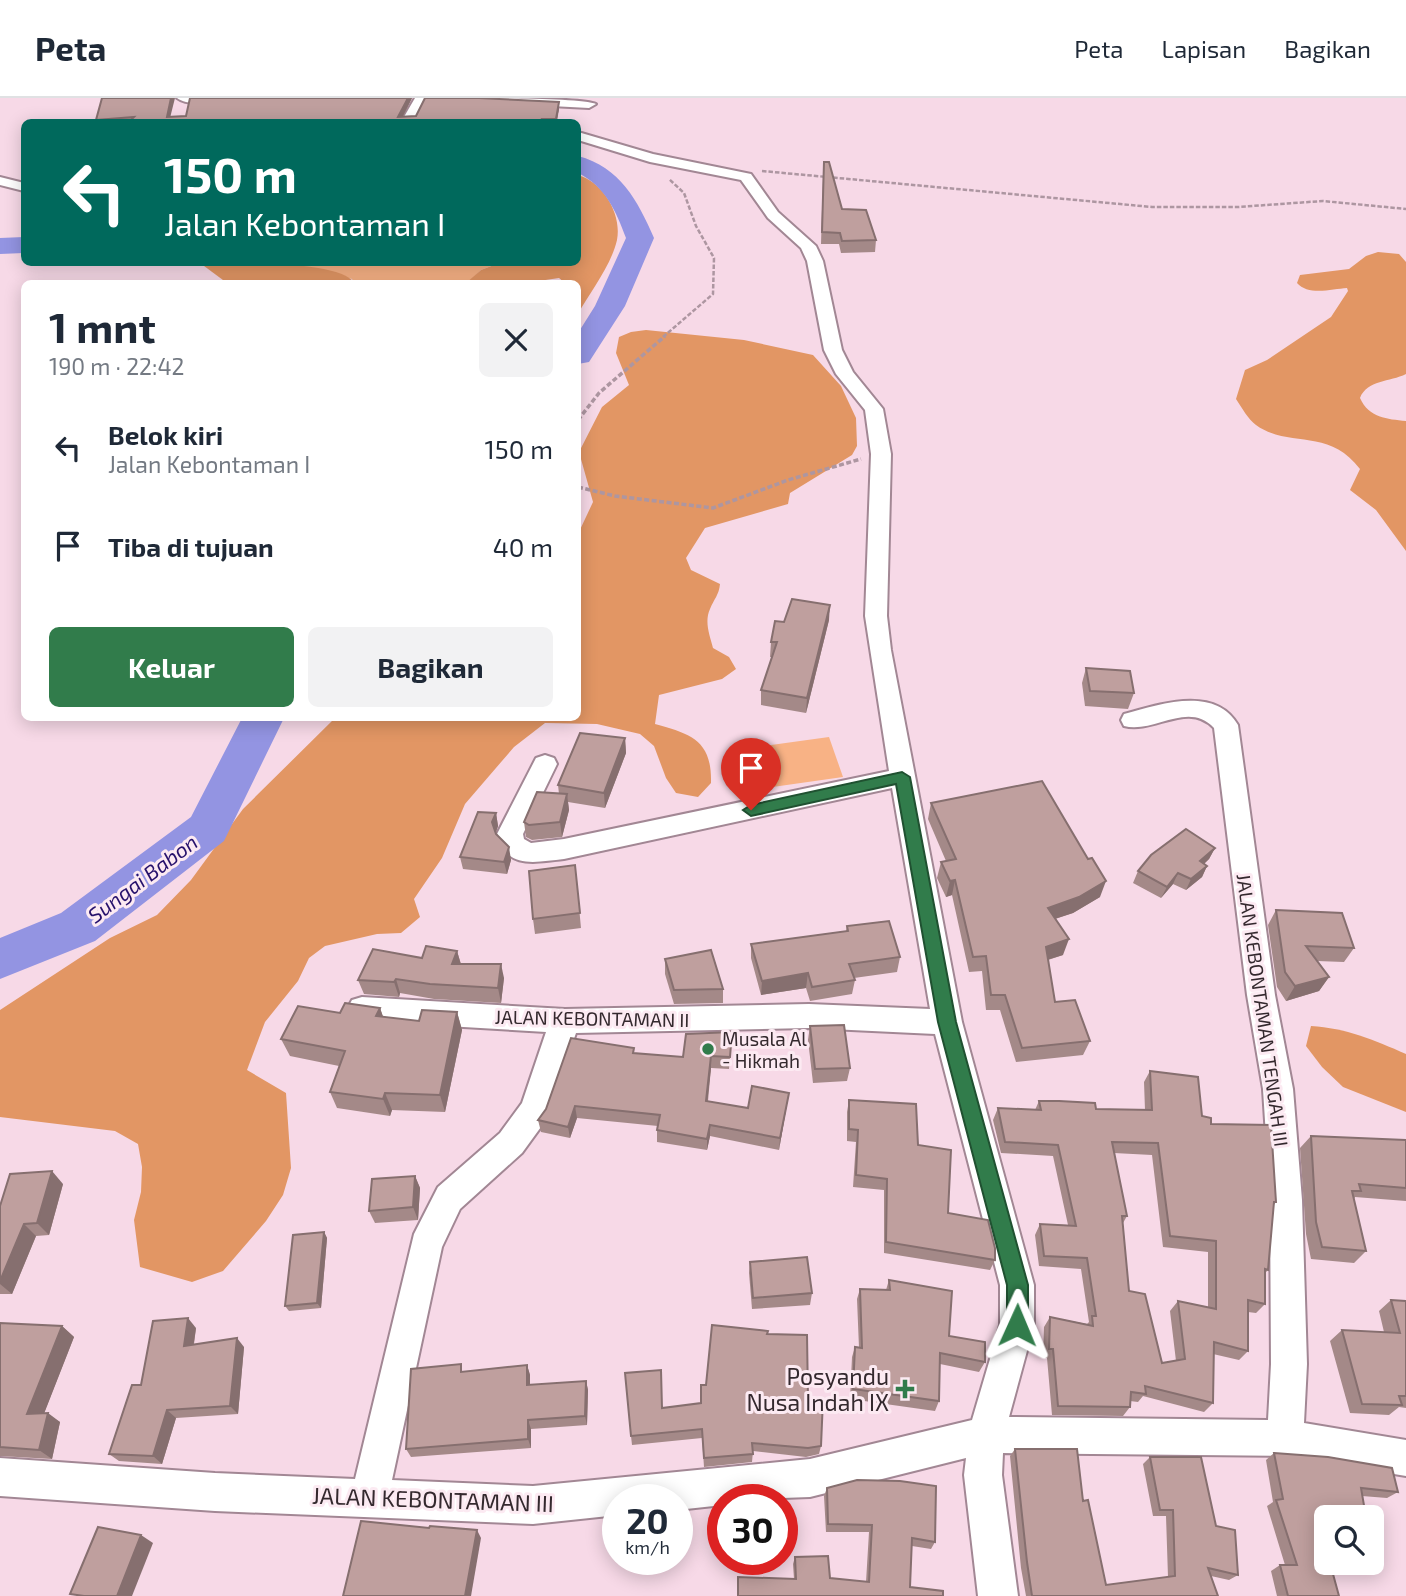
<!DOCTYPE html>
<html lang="id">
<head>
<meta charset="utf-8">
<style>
	:root { --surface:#fff; --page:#f2f2f3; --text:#1f2937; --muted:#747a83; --line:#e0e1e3; --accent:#317c4b }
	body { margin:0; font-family:"Exo 2",sans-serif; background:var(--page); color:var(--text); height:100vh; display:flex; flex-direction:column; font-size:26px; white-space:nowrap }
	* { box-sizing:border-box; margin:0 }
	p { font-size:23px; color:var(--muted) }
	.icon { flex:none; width:38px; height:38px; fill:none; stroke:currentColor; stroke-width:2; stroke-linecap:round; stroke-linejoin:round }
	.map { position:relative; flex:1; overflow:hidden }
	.sheet { position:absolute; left:21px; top:182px; width:560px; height:441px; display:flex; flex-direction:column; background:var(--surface); border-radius:10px; box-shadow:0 4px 18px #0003 }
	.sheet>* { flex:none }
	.guide { position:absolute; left:21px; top:21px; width:560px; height:147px; border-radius:10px; box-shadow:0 4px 18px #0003; background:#00695c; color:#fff; overflow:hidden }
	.fabs { position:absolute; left:1314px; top:1407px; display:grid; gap:14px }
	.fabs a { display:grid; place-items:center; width:70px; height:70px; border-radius:10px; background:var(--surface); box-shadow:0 4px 18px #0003; font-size:35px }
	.speed { position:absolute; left:602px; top:1386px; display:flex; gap:14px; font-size:35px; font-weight:700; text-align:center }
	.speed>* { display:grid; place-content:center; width:91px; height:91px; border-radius:50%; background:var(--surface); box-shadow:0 4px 18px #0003; line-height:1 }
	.speed small { font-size:18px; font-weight:400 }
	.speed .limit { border:10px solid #d22; background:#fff; color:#111 }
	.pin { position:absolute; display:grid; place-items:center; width:60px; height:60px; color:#fff; margin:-72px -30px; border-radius:50% 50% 50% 0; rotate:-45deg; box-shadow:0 0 7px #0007 }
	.pin .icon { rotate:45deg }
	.me { position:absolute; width:77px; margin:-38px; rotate:1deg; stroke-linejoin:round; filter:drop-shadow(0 0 5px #0008) }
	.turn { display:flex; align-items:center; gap:24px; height:147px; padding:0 28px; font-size:32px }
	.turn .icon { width:91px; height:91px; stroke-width:2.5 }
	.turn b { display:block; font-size:49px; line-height:60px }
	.round { display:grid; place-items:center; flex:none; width:74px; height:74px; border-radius:10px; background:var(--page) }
	.head { display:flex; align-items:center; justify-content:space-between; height:119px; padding:0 28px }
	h1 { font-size:42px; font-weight:700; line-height:52px }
	.action { display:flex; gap:14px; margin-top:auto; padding:14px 28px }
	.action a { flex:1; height:80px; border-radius:10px; background:var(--accent); color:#fff; font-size:28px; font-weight:700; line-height:80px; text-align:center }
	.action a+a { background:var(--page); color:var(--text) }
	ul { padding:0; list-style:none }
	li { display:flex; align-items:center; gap:21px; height:98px; padding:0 28px }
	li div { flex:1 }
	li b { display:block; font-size:26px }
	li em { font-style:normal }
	header { display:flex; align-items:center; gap:42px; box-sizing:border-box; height:98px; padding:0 35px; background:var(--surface); border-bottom:2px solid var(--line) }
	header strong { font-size:33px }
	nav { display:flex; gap:38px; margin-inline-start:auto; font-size:24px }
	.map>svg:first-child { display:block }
	.green { fill:#f8b285 }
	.forest { fill:#e29664 }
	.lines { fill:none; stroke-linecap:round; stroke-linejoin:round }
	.river { fill:#9394e2; fill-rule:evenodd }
	.minor-casing { stroke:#a28794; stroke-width:4 }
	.path-far1 { stroke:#ad96a1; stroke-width:2.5; stroke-dasharray:4.5 2; stroke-linecap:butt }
	.path { stroke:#ad96a1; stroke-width:3.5; stroke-dasharray:5 2.5; stroke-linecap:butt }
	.minor { fill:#fff; fill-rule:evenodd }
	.wall { fill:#a48988; fill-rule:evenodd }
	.shaded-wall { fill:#866f6f }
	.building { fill:#bf9f9e; stroke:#866f6f; stroke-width:2; fill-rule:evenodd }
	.route { fill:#317c4b; stroke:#205131; stroke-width:2 }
	.poi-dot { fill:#317c4b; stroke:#fceaf2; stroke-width:2.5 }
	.labels { text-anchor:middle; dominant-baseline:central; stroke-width:6; stroke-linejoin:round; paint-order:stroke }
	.street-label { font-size:19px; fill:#34292e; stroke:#fceaf2 }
	.poi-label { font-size:19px; fill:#34292e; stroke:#fceaf2; text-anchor:start }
	.water-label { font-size:21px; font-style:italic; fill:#26116c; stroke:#fceaf2 }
	.near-poi-label { font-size:23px; fill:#34292e; stroke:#fceaf2; text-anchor:end }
	.near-street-label { font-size:23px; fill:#34292e; stroke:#fceaf2 }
</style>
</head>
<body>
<header>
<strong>Peta</strong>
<nav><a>Peta</a><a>Lapisan</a><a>Bagikan</a></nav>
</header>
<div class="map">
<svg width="1406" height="1498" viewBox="0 0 1406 1498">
	<rect width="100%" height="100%" fill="#f7d9e7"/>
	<g class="green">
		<path d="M290 165H499L481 172 466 186 354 185 352 181Z"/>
		<path d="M829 639 843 679 738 694 727 653Z"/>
	</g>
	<g class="forest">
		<path d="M578 77C603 84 622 116 617 142 611 168 590 194 578 216V186L565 185 559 180 525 185H466L481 172 499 165 578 164Z"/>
		<path d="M1378 154 1399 156 1406 164V276C1390 284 1367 282 1360 300 1369 320 1387 321 1406 323V453L1376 412 1350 392 1360 371C1328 329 1289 351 1256 327 1248 321 1242 310 1236 301L1245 272 1267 262 1331 219 1348 193 1347 190C1332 191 1308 198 1297 185L1300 177 1349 171 1366 158Z"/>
		<path d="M200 165C227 164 342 162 354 185H227Z"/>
		<path d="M646 232 744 242 813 257 841 288 856 320 857 348 852 357 790 395 788 406 705 430 686 460 691 472 720 486C719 497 714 501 710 511 704 524 710 538 713 550L729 559 736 571 722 581 659 597 655 626C691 636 712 642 711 685L698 699 676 695 666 680 654 648 640 636 597 626 545 625 514 649 465 706 442 760 414 801 420 819 401 835 377 836 325 848 309 860 298 883 265 924 247 972 286 995 291 1070 283 1097 266 1123 223 1173 192 1184 140 1169 134 1122 141 1094 142 1069 138 1046 115 1033 0 1019V912L110 840 157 817 191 782 243 711 335 620H578V436L593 404 579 354 602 309 629 287 616 255 619 239 631 234Z"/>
		<path d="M1311 928C1346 930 1374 942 1406 956V1014L1343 989 1322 969 1306 948Z"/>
	</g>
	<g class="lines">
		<g class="river">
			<path d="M578 58C620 69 638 103 654 140L625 208 589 264 578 266V235L595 208 626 140C616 113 605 88 578 75Z"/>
			<path d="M24 139V155L0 156V140Z"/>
			<path d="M242 620H284L224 743 95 843 0 881V840L61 815 191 719Z"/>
		</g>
		<defs>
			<g id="minor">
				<path d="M177 0H218C209 7 186 7 177 0Z"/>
				<path d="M415 0H429L415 24H401Z"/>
				<path d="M467 0C490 0 583 0 596 6L589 10 474 4Z"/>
				<path d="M578 34 653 56 751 76 778 114 816 148 823 163 842 252 853 274 883 311 891 356 887 518 891 552 962 924 1034 1187V1227L1009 1319 1268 1322 1271 1266 1270 1102 1263 991 1247 897 1214 630C1188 602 1154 636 1124 628L1121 622 1124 616C1160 606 1215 587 1238 627L1275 897 1293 991 1302 1102 1307 1266 1304 1325 1406 1342V1378L1285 1358 1003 1355 1002 1377 1018 1498H978L964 1377 966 1360 810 1399 723 1402V1407L677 1412V1402H618V1417L533 1426 215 1413 0 1398V1360L215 1375 355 1381 414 1136 438 1089 500 1035 522 1005 546 934 362 923 352 920 347 911 352 902 362 899 565 911 809 906 930 911 892 690 564 761C535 764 506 772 497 736L536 660 545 657 554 660 557 666 523 736 524 741 531 745 564 741 889 673 865 518 871 356 865 312 836 276 824 252 807 163 801 150 768 120 741 82 650 64 578 42ZM809 930 935 936 1000 1187V1227L972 1322 810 1361 533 1388 392 1382 442 1149 460 1111 522 1055 546 1022 576 935Z"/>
				<path d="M0 79 24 85V93L0 87Z"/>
			</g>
		</defs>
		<use href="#minor" class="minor-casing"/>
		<g class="path-far1">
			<path d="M762 73 1152 109H1238L1323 103 1406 111"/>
			<path d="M663 239 713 196 714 160 696 128 684 95 669 81"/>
		</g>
		<g class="path">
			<path d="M578 322 599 295 665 238"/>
			<path d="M578 389 615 398 713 410 788 382 861 361"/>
		</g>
		<use href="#minor" class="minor"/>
	</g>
	<g class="wall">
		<path d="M102 0 171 18H186L190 0H412L403 19 559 4V11L557 24H97L96 22Z"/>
		<path d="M823 76 842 111 876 142 875 154 841 155 839 146H821Z"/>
		<path d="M829 522 806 615 761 607V592L772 559H770L771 544 784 524Z"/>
		<path d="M1086 570 1134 595 1128 611 1085 608 1082 585Z"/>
		<path d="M625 640 626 655 605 710 568 704 569 712 562 739 532 742 526 739 524 724 559 696 558 687Z"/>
		<path d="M931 705 1100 799 1073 815 1055 821 1063 857 1048 862 1055 904 1090 943 1083 957 1016 964 1000 912H986L982 873 969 874 952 797 946 799 937 780 941 764 946 763 928 721Z"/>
		<path d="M496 715 498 728 496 734 511 762 507 776 463 771 460 759Z"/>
		<path d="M1215 750 1209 761 1204 766 1207 768 1202 779 1186 792 1173 786 1161 800 1133 785 1138 773Z"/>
		<path d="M575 767 581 830 535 836 533 821Z"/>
		<path d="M1276 812 1354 850 1344 864 1317 863 1329 879 1319 893 1286 903 1277 889 1268 827Z"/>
		<path d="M847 828 900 859 897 874 854 880 855 882 852 896 810 903 806 890 761 897 751 860V846L846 833Z"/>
		<path d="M457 853 461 866 504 880 501 905 434 901 400 895 399 899 364 896 358 882 422 860Z"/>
		<path d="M665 861 723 891V905L674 906 665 876Z"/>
		<path d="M380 910 383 919 419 923 457 914 462 932 445 1014 392 1012 390 1018 337 1010 330 994 339 968 290 958 281 941 340 915Z"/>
		<path d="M810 928 850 970 847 983 813 985 808 942Z"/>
		<path d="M731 946 729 971 711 970 708 1003 748 1010 789 995 779 1052 710 1038 707 1052 657 1044V1032L658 1028 577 1020 570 1040 541 1034 538 1022 634 956 683 959Z"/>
		<path d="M1150 973 1211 1026 1276 1104 1273 1108 1268 1172 1265 1175V1206L1256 1215 1248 1214V1253L1239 1262 1213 1256V1305L1204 1314 1143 1298 1138 1304 1130 1303V1309L1123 1318 1052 1317 1047 1260H1043L1044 1229 1050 1219 1087 1226 1089 1224 1081 1171 1039 1168 1035 1137 1040 1126 1068 1127 1053 1058 1001 1055 993 1022 998 1010 1035 1012 1039 1003 1096 1011 1145 1012 1144 984ZM1114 1055 1152 1057 1163 1149 1208 1154V1209L1178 1203 1170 1213 1176 1263 1162 1265 1129 1193 1123 1125 1127 1118Z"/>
		<path d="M849 1002 918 1047 948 1115 995 1162 990 1172 884 1155V1092L853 1089 856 1044 847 1043V1014Z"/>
		<path d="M1311 1038 1406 1042V1103L1355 1099 1354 1101 1366 1153 1354 1165 1311 1161 1306 1136 1300 1050Z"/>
		<path d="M415 1078 420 1090 418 1122 375 1125 369 1113Z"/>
		<path d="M63 1086 49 1137 36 1138 12 1196H0V1108Z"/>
		<path d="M324 1134 327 1140 321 1210 289 1213 285 1208Z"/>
		<path d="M750 1164 812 1195 810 1207 752 1211 749 1175Z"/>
		<path d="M889 1182 949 1238 985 1264 979 1274 940 1266 939 1303 935 1313 850 1301 852 1259 855 1249 859 1250 857 1201 860 1191 886 1192Z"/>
		<path d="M1391 1202 1406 1203V1310L1399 1309 1389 1317 1350 1315 1330 1243 1342 1232 1384 1234 1379 1213Z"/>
		<path d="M0 1225 62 1228 74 1239 44 1315 60 1324 52 1361 0 1358Z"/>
		<path d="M196 1230 194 1246 244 1249 238 1316 176 1320 162 1366 119 1363 109 1356Z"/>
		<path d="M767 1236 808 1300 821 1348 819 1356 806 1359 753 1353 752 1364 704 1369 702 1340 632 1347 631 1338 663 1310 701 1305Z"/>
		<path d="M527 1267 530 1277V1287L586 1283 588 1292 587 1327 531 1331V1350L411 1359 406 1351 465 1274Z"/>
		<path d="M1015 1351 1083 1403 1106 1487 1168 1479 1166 1418H1153L1143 1366 1150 1359 1216 1428 1238 1477 1229 1482 1211 1478 1218 1498H1026L1021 1470 1010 1358Z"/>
		<path d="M1274 1355 1398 1394 1387 1400 1362 1398 1326 1419V1465H1372V1458L1373 1464 1362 1470 1330 1465 1339 1498H1277L1271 1473 1280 1467H1285L1267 1408 1273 1404 1266 1362Z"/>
		<path d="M827 1390 935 1444 931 1451 912 1448 910 1489 943 1498H737L738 1479 794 1481 793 1466 795 1459 830 1480 866 1484 869 1434H826L824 1398Z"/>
	</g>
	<g class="shaded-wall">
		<path d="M171 0H175L169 24 167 19Z"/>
		<path d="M408 0H412L400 24 398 19Z"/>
		<path d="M559 4V11L556 24V21Z"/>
		<path d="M830 507 829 522 806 615 807 600Z"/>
		<path d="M625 640 626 655 605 710 604 695Z"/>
		<path d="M567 696 569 712 562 739 560 724Z"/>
		<path d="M496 715 498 728 495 737 492 724Z"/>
		<path d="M509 749 511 762 507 776 504 764Z"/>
		<path d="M1215 750 1209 761 1195 774 1200 763Z"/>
		<path d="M1207 768 1202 779 1186 792 1191 781Z"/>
		<path d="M1178 775 1173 786 1161 800 1167 789Z"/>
		<path d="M955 782 952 797 946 799 950 783Z"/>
		<path d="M1106 783 1100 799 1073 815 1042 825 1048 810Z"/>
		<path d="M1069 841 1063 857 1040 864 1046 849Z"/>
		<path d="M457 853 461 867 452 866Z"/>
		<path d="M501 866 504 880 501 905 498 890Z"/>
		<path d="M808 875 806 890 761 897 762 883Z"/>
		<path d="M1329 879 1319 893 1286 903 1295 888Z"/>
		<path d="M396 881 400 895 399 899 394 884Z"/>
		<path d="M380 910 386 927 376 918Z"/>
		<path d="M457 914 462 932 445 1014 440 997Z"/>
		<path d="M711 958V970L706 1015V1003Z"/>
		<path d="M385 995 392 1012 390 1018 383 1001Z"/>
		<path d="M789 995 787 1006 779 1052 780 1040Z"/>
		<path d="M575 1008 577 1020 570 1040 568 1029Z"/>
		<path d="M710 1027V1038L707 1052V1041Z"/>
		<path d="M52 1073 63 1086 49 1137 37 1125Z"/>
		<path d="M415 1078 420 1090 418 1122 413 1109Z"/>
		<path d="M24 1126 36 1138 12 1196 0 1186V1183Z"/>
		<path d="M324 1134 327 1140 321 1210 317 1205Z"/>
		<path d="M188 1220 196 1230 192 1257 184 1248Z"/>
		<path d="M62 1228 74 1239 40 1326 27 1316Z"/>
		<path d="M237 1240 244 1249 238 1316 230 1308Z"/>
		<path d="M527 1267 530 1277V1297L527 1287Z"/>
		<path d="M586 1283 588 1292 587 1327 585 1318Z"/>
		<path d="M167 1312 176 1320 162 1366 153 1358Z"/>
		<path d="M48 1315 60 1324 52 1361 39 1352Z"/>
		<path d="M528 1322 531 1331V1350L528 1341Z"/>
		<path d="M477 1432 481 1440 471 1498H465Z"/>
		<path d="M141 1437 153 1445 132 1498H117Z"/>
	</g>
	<g class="building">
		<path d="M102 0H171L167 19 186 18 190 0H408L398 19 416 18 425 0H479L559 4 556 21H542L543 24H129L134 19 96 22Z"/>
		<path d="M824 64H829L842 111 866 112 876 142 842 143 840 135 822 134Z"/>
		<path d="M792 501 830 507 807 600 761 592 777 544H771L775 523 784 524Z"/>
		<path d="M1086 570 1130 573 1134 595 1090 593Z"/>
		<path d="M580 635 625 640 604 695 558 687Z"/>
		<path d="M1042 683 1088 761 1092 760 1106 783 1079 799 1048 810 1069 841 1046 849 1055 904 1075 902 1090 943 1022 950 1005 897H991L986 858 973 859 955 782 950 783 941 764 956 761 931 705Z"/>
		<path d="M537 694 567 696 560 724 529 727 524 724Z"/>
		<path d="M478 714 496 715 492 724 496 736 509 749 504 764 460 759Z"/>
		<path d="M1186 731 1215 750 1200 763 1207 768 1191 781 1178 775 1167 789 1138 773 1151 757Z"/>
		<path d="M575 767 580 815 533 821 529 773Z"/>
		<path d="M1276 812 1342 815 1354 850 1306 848 1329 879 1295 888 1285 874Z"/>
		<path d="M889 823 900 859 849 866 855 882 812 889 808 875 762 883 751 846 848 833 847 828Z"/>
		<path d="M426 848 457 853 452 866H501L498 890 430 886 396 881 394 884 358 882 373 851 422 860Z"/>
		<path d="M711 852 723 891 674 892 665 861Z"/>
		<path d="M345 905 380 910 376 918 419 923 422 912 457 914 440 997 385 995 383 1001 330 994 345 953 281 941 298 908 340 915Z"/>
		<path d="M844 927 850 970 815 971 810 928Z"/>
		<path d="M732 934 730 959 711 958 706 1003 748 1010 752 988 789 995 780 1040 710 1027 707 1041 657 1032 660 1017 575 1008 568 1029 538 1022 546 1011 571 940 634 950 633 955 683 959 686 936Z"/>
		<path d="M1150 973 1198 979 1202 1018 1211 1020V1026L1271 1027 1276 1104H1274L1268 1172 1265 1171V1206L1248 1202V1253L1214 1244 1213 1305 1145 1288 1146 1296 1131 1294 1130 1309 1058 1308 1053 1251H1049L1050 1219 1093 1228 1092 1218H1096L1087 1160 1044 1158 1040 1126 1076 1128 1058 1047 1005 1044 998 1010 1041 1012 1039 1003H1059L1095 1005 1096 1011 1152 1012ZM1112 1044 1158 1045 1170 1138 1216 1143V1211L1178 1203 1185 1261 1162 1265 1145 1196 1129 1193 1122 1118H1127Z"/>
		<path d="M849 1002 916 1006 918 1047 951 1052 948 1115 988 1122 995 1150V1162L886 1144 887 1081 856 1077 858 1032 849 1031Z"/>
		<path d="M1311 1038 1406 1042V1090L1359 1086 1361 1093H1352L1366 1153 1322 1149 1316 1124Z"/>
		<path d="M52 1073 37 1125 24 1126 0 1183V1108L10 1076Z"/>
		<path d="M415 1078 413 1109 369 1113 372 1081Z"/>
		<path d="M324 1134 317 1205 285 1208 293 1137Z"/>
		<path d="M807 1159 812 1195 753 1200 750 1164Z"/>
		<path d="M889 1182 952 1193 949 1238 985 1244V1264L940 1255 939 1303 853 1291 855 1249 862 1250 860 1191 890 1192Z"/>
		<path d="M1391 1202 1406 1203V1298H1399L1402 1307 1362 1306 1342 1232 1400 1235Z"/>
		<path d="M188 1220 184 1248 237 1240 230 1308 167 1312 153 1358 109 1356 132 1287H141L153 1223Z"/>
		<path d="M0 1225 62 1228 27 1316 48 1315 39 1352 0 1349Z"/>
		<path d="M712 1227 768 1233 767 1236 807 1237 808 1300 823 1301 821 1348 808 1350 752 1345 753 1356 704 1360 702 1331 631 1338 625 1275 661 1272 662 1310 701 1305V1287H706Z"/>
		<path d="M461 1266V1274L527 1267V1287L586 1283 585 1318 528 1322V1341L406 1351 411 1271Z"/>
		<path d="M1015 1351H1077L1083 1403 1088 1402 1106 1487 1175 1478 1173 1412H1160L1150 1359H1201L1216 1428 1235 1432 1238 1477 1208 1470 1218 1498H1032L1027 1464Z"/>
		<path d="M1274 1355 1328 1359 1392 1370 1398 1394 1361 1390 1366 1419H1326V1465H1330L1339 1498H1288L1280 1467H1297L1276 1402 1283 1401Z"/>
		<path d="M857 1382 900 1383 936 1388 935 1444 912 1440 910 1489 943 1493V1498H738V1479L796 1481 795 1459 828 1458 830 1480 869 1484 872 1427 828 1426 827 1390Z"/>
		<path d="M361 1423 429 1430 430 1428 477 1432 465 1498H343Z"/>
		<path d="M98 1429 141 1437 117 1498H84L70 1496Z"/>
	</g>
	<path class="route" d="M902 674 910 679 956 924 1028 1187V1227L1025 1234 1017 1237 1010 1234 1007 1227V1187L938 924 896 686 751 718 743 712 751 707Z"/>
	<g class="poi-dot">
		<circle cx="708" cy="951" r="7"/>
		<path d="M901.5 1280.5h7v7h7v7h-7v7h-7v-7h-7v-7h7z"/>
	</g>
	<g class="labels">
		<g class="street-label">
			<text transform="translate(1263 912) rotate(82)">JALAN KEBONTAMAN TENGAH III</text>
			<text transform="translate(592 920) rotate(1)">JALAN KEBONTAMAN II</text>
		</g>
		<g class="poi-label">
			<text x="722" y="940">Musala Al<tspan x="722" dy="22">- Hikmah</tspan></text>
		</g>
		<g class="water-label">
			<text transform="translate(142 780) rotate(-37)">Sungai Babon</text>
		</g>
		<g class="near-poi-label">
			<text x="889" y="1278">Posyandu<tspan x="889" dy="26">Nusa Indah IX</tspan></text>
		</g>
		<g class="near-street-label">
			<text transform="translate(433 1401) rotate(2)">JALAN KEBONTAMAN III</text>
		</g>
	</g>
</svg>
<div class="fabs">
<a><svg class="icon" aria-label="search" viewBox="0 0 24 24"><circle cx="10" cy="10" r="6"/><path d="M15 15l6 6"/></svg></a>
</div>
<div class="speed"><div>20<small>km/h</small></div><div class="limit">30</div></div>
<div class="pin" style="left:751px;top:712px;background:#d93025"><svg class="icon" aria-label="arrive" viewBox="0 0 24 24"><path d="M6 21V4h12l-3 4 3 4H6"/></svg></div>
<svg class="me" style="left:1017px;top:1227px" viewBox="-20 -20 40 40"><path d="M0-17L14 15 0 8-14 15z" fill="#317c4b" stroke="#fff" stroke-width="4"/></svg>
<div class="guide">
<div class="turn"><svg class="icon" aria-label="left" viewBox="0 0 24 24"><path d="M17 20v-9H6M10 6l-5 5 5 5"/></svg><div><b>150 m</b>Jalan Kebontaman I</div></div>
</div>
<section class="sheet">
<div class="head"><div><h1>1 mnt</h1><p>190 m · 22:42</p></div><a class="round"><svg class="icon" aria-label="close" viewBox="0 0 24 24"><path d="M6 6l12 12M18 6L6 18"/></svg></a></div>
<ul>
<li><svg class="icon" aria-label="left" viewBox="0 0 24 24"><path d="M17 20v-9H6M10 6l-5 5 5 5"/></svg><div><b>Belok kiri</b><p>Jalan Kebontaman I</p></div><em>150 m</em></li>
<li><svg class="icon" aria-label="arrive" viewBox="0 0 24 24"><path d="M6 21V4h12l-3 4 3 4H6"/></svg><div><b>Tiba di tujuan</b></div><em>40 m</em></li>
</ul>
<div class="action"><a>Keluar</a><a>Bagikan</a></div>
</section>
</div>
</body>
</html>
